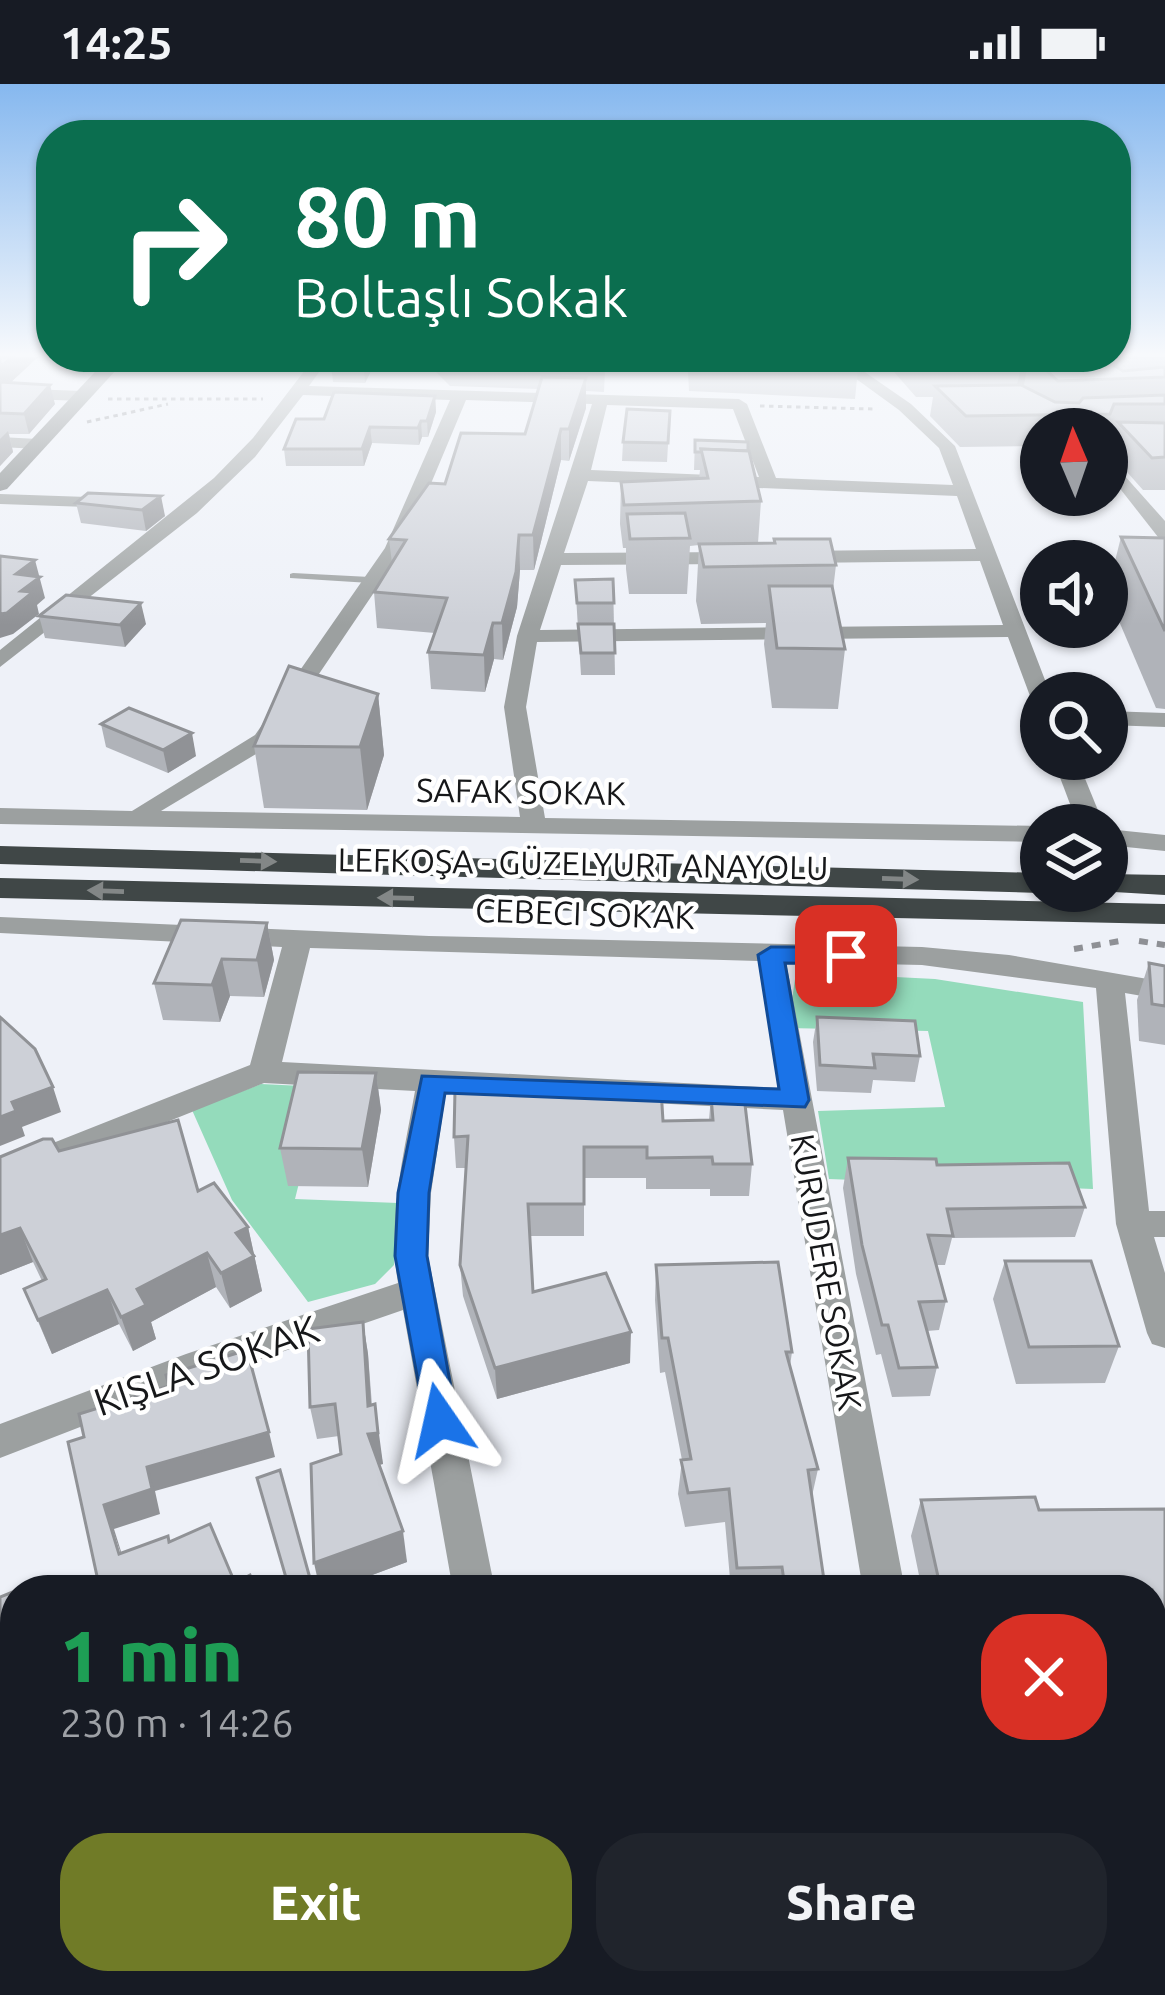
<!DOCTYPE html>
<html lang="en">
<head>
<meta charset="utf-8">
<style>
	:root { --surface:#171b24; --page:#20242c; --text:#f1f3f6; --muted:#9ea1a6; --accent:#707b27 }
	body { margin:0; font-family:Ubuntu,sans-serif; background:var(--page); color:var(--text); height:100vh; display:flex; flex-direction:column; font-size:45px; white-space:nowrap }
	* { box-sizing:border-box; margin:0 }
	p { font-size:39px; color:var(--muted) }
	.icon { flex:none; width:66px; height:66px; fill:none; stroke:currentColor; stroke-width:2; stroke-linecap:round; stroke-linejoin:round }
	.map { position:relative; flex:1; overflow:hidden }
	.drawer { position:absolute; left:0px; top:1491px; width:1167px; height:420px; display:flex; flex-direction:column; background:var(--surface); border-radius:48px 48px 0 0; box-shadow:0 3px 9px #0004 }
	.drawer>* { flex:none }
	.banner { position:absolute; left:36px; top:36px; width:1095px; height:252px; border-radius:48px; box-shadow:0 3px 9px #0004; background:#0b6e4f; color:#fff; overflow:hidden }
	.needle { width:78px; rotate:358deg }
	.controls { position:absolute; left:1020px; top:324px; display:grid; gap:24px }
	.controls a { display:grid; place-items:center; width:108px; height:108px; border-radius:50%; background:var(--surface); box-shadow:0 3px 9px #0004; font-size:60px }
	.pin { position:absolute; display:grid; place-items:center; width:102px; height:102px; color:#fff; margin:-51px; border-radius:24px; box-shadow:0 6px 18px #0006 }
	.me { position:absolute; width:132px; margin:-66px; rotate:349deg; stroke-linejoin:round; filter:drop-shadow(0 0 9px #0008) }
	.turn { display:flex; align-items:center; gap:42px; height:252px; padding:0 60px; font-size:54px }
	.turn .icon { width:156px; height:156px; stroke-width:2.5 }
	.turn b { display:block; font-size:84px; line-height:102px }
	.round { display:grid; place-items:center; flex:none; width:126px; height:126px; border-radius:48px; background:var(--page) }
	.headline { display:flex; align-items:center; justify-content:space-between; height:204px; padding:0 60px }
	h1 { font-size:72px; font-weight:800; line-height:90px; color:#1e9e55 }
	.button { display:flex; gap:24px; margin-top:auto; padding:24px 60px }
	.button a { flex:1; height:138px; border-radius:48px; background:var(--accent); color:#fff; font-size:48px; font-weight:800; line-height:138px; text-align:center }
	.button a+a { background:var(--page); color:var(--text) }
	.status { display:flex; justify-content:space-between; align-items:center; height:84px; padding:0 60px; background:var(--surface); direction:ltr }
	.status svg { height:33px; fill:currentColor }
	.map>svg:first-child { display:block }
	.green { fill:#94dbbb }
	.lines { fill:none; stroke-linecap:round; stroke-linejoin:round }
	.path-far1 { stroke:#8e9095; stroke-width:3; stroke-dasharray:4.5 4.5; stroke-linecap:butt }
	.path { stroke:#8e9095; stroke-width:6; stroke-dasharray:9 9; stroke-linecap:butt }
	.lane { fill:#9ca0a0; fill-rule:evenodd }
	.street { fill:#9ca0a0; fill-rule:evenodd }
	.secondary { fill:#747979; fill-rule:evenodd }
	.highway { fill:#404747; fill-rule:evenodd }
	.wall { fill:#b0b3b9 }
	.shaded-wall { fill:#909296 }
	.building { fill:#cdd0d7; stroke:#909296; stroke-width:3 }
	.oneway { fill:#838787 }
	.route { fill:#1a73e8; stroke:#114b97; stroke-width:3 }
	.labels { text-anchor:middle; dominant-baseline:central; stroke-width:9; stroke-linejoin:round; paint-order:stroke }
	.street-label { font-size:33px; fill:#161719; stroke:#fff }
	.near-street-label { font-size:39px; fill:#161719; stroke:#fff }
</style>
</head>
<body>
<div class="status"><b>14:25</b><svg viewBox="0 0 49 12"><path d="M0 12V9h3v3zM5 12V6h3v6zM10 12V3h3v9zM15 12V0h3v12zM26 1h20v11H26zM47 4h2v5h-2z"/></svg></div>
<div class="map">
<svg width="1165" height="1911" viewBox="0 0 1165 1911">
	<rect width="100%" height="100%" fill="#eef1f8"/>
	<g class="green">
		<path d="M796 888 935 895 1083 918 1093 1105 829 1095 818 1027 945 1023 928 947 788 944Z"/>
		<path d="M261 1000 323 1003 295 1115 398 1119 394 1181 375 1200 308 1218 232 1116 192 1026Z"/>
		<rect x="310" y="1896" width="204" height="15"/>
	</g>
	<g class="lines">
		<g class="path-far1">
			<path d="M108 315H263"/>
			<path d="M760 322 873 325"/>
			<path d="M87 338 168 320"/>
		</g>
		<g class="path">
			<path d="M1139 857 1165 861"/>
			<path d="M1074 865 1120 857"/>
		</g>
		<path class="lane" d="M293 489 370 493 375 496 370 499 290 494V490Z"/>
		<g class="street">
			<path d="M315 273H330L309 302 739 315 747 320 776 394 953 401 939 364 899 326 826 273H843L911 320 955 362 1050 609H1041V622L1033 620 1008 553 537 558 526 623 545 734 1041 742V758L0 740V724L132 727 255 651 385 464 450 316 303 311 255 373 197 429 0 583V566L214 394 253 354ZM466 316 592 320 517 552 504 623 520 733 161 727 271 661 404 464ZM607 321 733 325 759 393 591 386ZM588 397 957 412 976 465 797 467 787 473 797 479 980 477 1003 541 540 546 561 481 737 480 747 474 737 468 564 469Z"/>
			<path d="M0 304 83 307 91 312 83 317 0 314Z"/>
			<path d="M0 353 38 355 46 360 38 365 0 363Z"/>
			<path d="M1107 372 1165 437V455L1158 453 1107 388Z"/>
			<path d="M0 410 117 414 126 419 117 424 0 420Z"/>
			<path d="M1107 627 1165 629V643L1107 641Z"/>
			<path d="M1053 675H1077L1104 741H1078Z"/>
			<path d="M1107 745 1165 751V767L1107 761Z"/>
			<path d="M0 833 429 852 922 863 1009 871 1165 898V916L1125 909 1149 1127H1165V1153H1154L1165 1189V1264L1152 1260 1147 1249 1116 1140 1096 904 922 881 786 878 905 1506H863L783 1026 446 1008 431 1109 428 1172 495 1506H453L403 1226 212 1292 0 1374V1340L186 1270 398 1199C387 1135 404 1070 415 1007L264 999 0 1105V1080L250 981 282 863 0 849ZM310 864 758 877 779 1004 282 978Z"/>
			<path d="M15 1696V1744L0 1750V1702Z"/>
			<path d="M1165 1806V1856L1152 1857V1807Z"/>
			<path d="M39 1896H91L90 1911H38Z"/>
			<rect x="513" y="1896" width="52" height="15"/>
			<path d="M926 1896H978L980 1911H928Z"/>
		</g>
		<path class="secondary" d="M109 273H128L7 405 0 407V389Z"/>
		<g class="highway">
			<path d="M0 762 1041 789V807H1047L1041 809 0 780Z"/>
			<path d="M1107 790 1165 791V811L1097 807H1107Z"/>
			<path d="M0 794 1165 820V840L0 814Z"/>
		</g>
	</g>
	<g class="wall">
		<path d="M0 273H38L10 299 55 320 29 350H9L13 368 0 382Z"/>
		<path d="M330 273H1165V406H1143L1111 370 1115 351H1107V345H1041V362L960 363 930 332 933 313H916L887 280 864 282 854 276 858 285 855 315 689 307 688 288 605 285 604 308 586 307V324L569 377 561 376 534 486H520L517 523 503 576 494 575 485 608 431 605 428 568 435 549 377 544 374 508 392 479 389 455 445 400 525 350 539 305 450 302 426 278 376 277 365 299 333 298Z"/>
		<path d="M435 312 436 328 428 353H422L419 361 372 359 364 382H286L284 365 324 335Z"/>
		<path d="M670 327 667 378 622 377 623 358Z"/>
		<path d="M695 356 748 367 761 417 758 459H774V455L836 481 833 506 845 565 838 625 772 624 764 560 766 539 701 540 696 517 699 461 690 462 687 510H629L626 485V464H623L620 440 621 398 699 395 700 386H694Z"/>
		<path d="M88 409 165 432 146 447 81 439 76 419Z"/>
		<path d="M1121 453 1165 454V625L1156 624 1107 509Z"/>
		<path d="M613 495 615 591H581L575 496Z"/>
		<path d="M39 532 146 540 125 563 45 554Z"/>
		<path d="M378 610 384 671 367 726 264 724 254 662Z"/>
		<path d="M101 640 196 672 168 689 106 663Z"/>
		<path d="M267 839 274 876 264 913 230 912 220 938 163 936 154 899Z"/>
		<path d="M1149 879 1165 882V961L1139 957 1137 916Z"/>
		<path d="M817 933 920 972 915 998 873 996 871 1009 817 1007 813 958Z"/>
		<path d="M376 989 381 1026 368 1103 288 1102 280 1064Z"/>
		<path d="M711 1012 752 1080 749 1112H710V1105H646V1094H584V1152H530L533 1208 630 1279 497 1315 463 1212 460 1181 466 1084H456L454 1053 663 1037 709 1036Z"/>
		<path d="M59 1067 198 1107 248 1143 262 1207 230 1224 216 1203 151 1238 156 1255 133 1267 119 1240 52 1270 24 1205 42 1197 33 1178 0 1191Z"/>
		<path d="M848 1074 937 1081 1085 1123 1075 1153 952 1154 945 1181H936L946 1217 939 1246 927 1247 937 1283 930 1312 892 1313 881 1270 876 1271 856 1190 843 1104Z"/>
		<path d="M1005 1177 1119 1262 1105 1299 1016 1300 993 1215Z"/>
		<path d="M656 1181 792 1268 790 1282 818 1385 812 1412 824 1496 822 1506H731L725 1438 685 1443 678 1410 682 1376 665 1288 660 1289 655 1216Z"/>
		<path d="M363 1238 368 1270 372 1321 383 1380 379 1381 407 1478 332 1506H320L341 1370 339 1352 317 1355 310 1323Z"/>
		<path d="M921 1416 1039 1426 1165 1425V1580H1152V1506H922L911 1452Z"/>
	</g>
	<g class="shaded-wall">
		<path d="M12 273H38L9 300 0 301V281Z"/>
		<path d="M363 273H375L376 277 365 299Z"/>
		<path d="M865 273H888L887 280 864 282Z"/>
		<path d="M1020 273H1029L1024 301H1017L1021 283Z"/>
		<path d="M586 294V324L569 377V345Z"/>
		<path d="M50 301 55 320 29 350 24 330Z"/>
		<path d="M435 312 436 328 428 353 427 337Z"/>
		<path d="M421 337 422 353 419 361 418 344Z"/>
		<path d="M370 343 372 359 364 382 362 365Z"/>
		<path d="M561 345V376L534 486 533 451Z"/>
		<path d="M8 347 13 368 0 382V355Z"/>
		<path d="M161 412 165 432 146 447 142 426Z"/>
		<path d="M519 451 520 486 517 523 503 576 502 539Z"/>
		<path d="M35 476 45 514 37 521 39 530 13 550 0 554V530L16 490Z"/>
		<path d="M141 519 146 540 125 563 120 541Z"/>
		<path d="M493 539 494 575 485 608 484 571Z"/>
		<path d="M378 610 384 671 367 726 360 663Z"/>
		<path d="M192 649 196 672 168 689 163 666Z"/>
		<path d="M267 839 274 876 264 913 257 876Z"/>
		<path d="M222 875 230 912 220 938 212 901Z"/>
		<path d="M376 989 381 1026 368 1103 362 1065Z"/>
		<path d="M53 1003 61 1028 22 1043 25 1052 0 1062V1033L12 1018Z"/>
		<path d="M248 1143 262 1207 230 1224 221 1189 236 1149Z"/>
		<path d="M20 1144 33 1178 0 1191V1151Z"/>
		<path d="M207 1169 216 1203 151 1238 156 1255 133 1267 121 1233 137 1205Z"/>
		<path d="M107 1206 119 1240 52 1270 38 1236Z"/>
		<path d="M363 1238 368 1270 373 1349 375 1320 383 1380 373 1382 368 1350V1322Z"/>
		<path d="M631 1248 630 1279 497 1315 495 1284Z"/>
		<path d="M269 1348 275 1373 155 1407 160 1430 114 1445 129 1493 104 1421 147 1383Z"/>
		<path d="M403 1447 407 1478 332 1506H320L314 1479Z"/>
		<path d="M311 1498 313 1506H289V1504Z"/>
		<path d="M15 1621V1662L0 1669V1628Z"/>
	</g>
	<g class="building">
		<path d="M0 273H12L4 280 0 281Z"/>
		<path d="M461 273H604L605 278Z"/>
		<path d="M690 273H853L858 285 690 278Z"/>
		<path d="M911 273H946L955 283 921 284Z"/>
		<path d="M966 273H1020L1021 283H978Z"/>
		<path d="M1032 273H1138L1121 274 1115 282 1123 287 1165 283V293L1058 297Z"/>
		<path d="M542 293 586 294 569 345H561L533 451H519L516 488 502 539H493L484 571 428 568 447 514 374 508 406 456 389 455 429 399 445 400 461 349 525 350Z"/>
		<path d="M0 298 50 301 24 330 0 329Z"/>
		<path d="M1021 301 1055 318 1079 319 1083 314 1165 311V320H1114L1110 330 966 332 935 302Z"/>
		<path d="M334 308 435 312 427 337H421L418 344 370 343 362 365H284L296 335H324Z"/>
		<path d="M627 325 670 327 668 359 623 358Z"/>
		<path d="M1118 338 1165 339V373L1152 374Z"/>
		<path d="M695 356 748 358V367L701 365 702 368H695Z"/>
		<path d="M701 365 749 367 761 417 624 421 621 398 708 394Z"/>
		<path d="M88 409 161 412 142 426 76 419Z"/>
		<path d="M685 429 690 454 630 455 627 430Z"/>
		<path d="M1121 453 1165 454V547Z"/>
		<path d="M774 455H830L836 481 704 483 699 460 775 459Z"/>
		<path d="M0 472 35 476 16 490 40 493 21 507 33 508 7 529 0 530Z"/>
		<path d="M613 495 614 519H577L575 496Z"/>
		<path d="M769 502H832L845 565 777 564Z"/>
		<path d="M66 511 141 519 120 541 39 532Z"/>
		<path d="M578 540H614L615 569H581Z"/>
		<path d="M289 582 378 610 360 663 254 662Z"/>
		<path d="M129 624 192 649 163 666 101 640Z"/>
		<path d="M181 836 267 839 257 876 222 875 212 901 154 899Z"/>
		<path d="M1149 879 1165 882V922L1152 920Z"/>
		<path d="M0 933 35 965 53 1003 12 1018 16 1027 0 1033Z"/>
		<path d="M817 933 915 937 920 972 873 970 875 984 820 981Z"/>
		<path d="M298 988 376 989 362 1065 280 1064Z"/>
		<path d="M661 1005 663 1037 713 1036 711 1012H744L752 1080H713L712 1073 647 1074V1063H584V1120H528L533 1208 606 1189 631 1248 495 1284 460 1181 468 1052 454 1053 455 1006Z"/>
		<path d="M178 1036 198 1107 214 1099 248 1143 236 1149 254 1172 221 1189 207 1169 137 1205 146 1221 121 1233 107 1206 38 1236 24 1205 46 1195 20 1144 0 1151V1073L43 1055H52L59 1067Z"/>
		<path d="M848 1074 936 1075 937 1081 1069 1079 1085 1123 947 1125 953 1152 928 1151 946 1217 919 1218 937 1283 899 1284 888 1241H882L862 1161Z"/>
		<path d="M1005 1177H1091L1119 1262 1029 1263Z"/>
		<path d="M778 1178 792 1268H786L818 1385 808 1386 824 1496 784 1497 782 1483 737 1484 729 1405 688 1409 681 1376 691 1375 668 1254H662L656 1181Z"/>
		<path d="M363 1238 368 1322 375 1320 378 1349 368 1350 403 1447 314 1479 311 1380 341 1370 335 1320 310 1323 308 1245Z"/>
		<path d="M247 1266 269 1348 147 1383 152 1405 104 1421 119 1470 168 1452 169 1458 210 1440 235 1499 250 1491 257 1506H100L68 1358 84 1353 79 1330 169 1302 166 1291Z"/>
		<path d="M280 1386 311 1498 289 1504 257 1394Z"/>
		<path d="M1035 1413 1039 1426 1165 1425V1546H1152V1506H941L921 1416Z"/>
		<path d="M37 1498 39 1506H18Z"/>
		<path d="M15 1507V1621L0 1628V1513Z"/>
		<path d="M589 1896H718L720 1909 707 1911H590Z"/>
	</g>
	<defs><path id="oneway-solid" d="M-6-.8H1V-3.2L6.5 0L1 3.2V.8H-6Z" transform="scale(3)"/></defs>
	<g class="oneway">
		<use href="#oneway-solid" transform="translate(258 777) rotate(2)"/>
		<use href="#oneway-solid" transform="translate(900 795) rotate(2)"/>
		<use href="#oneway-solid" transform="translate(106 807) rotate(-178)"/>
		<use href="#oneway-solid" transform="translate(396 814) rotate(-179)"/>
	</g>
	<linearGradient id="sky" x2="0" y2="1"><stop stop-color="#86b8ef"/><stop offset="0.5" stop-color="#f7f9fc"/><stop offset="1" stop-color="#f7f9fc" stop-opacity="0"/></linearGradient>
	<rect width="1165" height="541" fill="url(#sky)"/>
	<path class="route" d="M771 863H846L859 872 846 880 785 879 809 1016 805 1023 445 1009 429 1109 427 1172 457 1336 452 1346 440 1351 427 1346 395 1172 398 1109 422 992 779 1005 758 871Z"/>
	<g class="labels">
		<g class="street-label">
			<text transform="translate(521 707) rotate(1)">SAFAK SOKAK</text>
			<text transform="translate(583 779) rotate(1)">LEFKOŞA - GÜZELYURT ANAYOLU</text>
			<text transform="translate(585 829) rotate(2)">CEBECI SOKAK</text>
			<text transform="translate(827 1188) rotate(80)">KURUDERE SOKAK</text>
		</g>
		<g class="near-street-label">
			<text transform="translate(206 1281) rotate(-19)">KIŞLA SOKAK</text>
		</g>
	</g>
</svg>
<div class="controls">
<a><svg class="needle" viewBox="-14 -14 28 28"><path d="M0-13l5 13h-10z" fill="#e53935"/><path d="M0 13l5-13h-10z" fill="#9ea1a6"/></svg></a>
<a><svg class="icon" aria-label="sound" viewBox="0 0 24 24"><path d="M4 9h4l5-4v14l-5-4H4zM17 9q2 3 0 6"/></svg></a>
<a><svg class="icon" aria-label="search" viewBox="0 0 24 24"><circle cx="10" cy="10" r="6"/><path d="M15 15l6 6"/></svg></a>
<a><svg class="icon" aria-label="layers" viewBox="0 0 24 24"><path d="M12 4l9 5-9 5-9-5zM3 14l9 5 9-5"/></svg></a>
</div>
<div class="pin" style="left:846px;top:872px;background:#d93025"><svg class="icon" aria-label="arrive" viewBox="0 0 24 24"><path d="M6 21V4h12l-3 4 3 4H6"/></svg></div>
<svg class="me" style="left:440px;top:1336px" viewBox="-20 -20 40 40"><path d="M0-17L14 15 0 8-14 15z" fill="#1a73e8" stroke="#fff" stroke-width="4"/></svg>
<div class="banner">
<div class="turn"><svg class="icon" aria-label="right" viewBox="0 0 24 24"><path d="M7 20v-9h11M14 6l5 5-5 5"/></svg><div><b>80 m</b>Boltaşlı Sokak</div></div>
</div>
<section class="drawer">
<div class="headline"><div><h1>1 min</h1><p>230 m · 14:26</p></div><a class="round" style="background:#d93025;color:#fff"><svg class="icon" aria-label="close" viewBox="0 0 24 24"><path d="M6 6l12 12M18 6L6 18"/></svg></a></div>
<div class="button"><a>Exit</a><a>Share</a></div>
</section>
</div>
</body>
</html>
